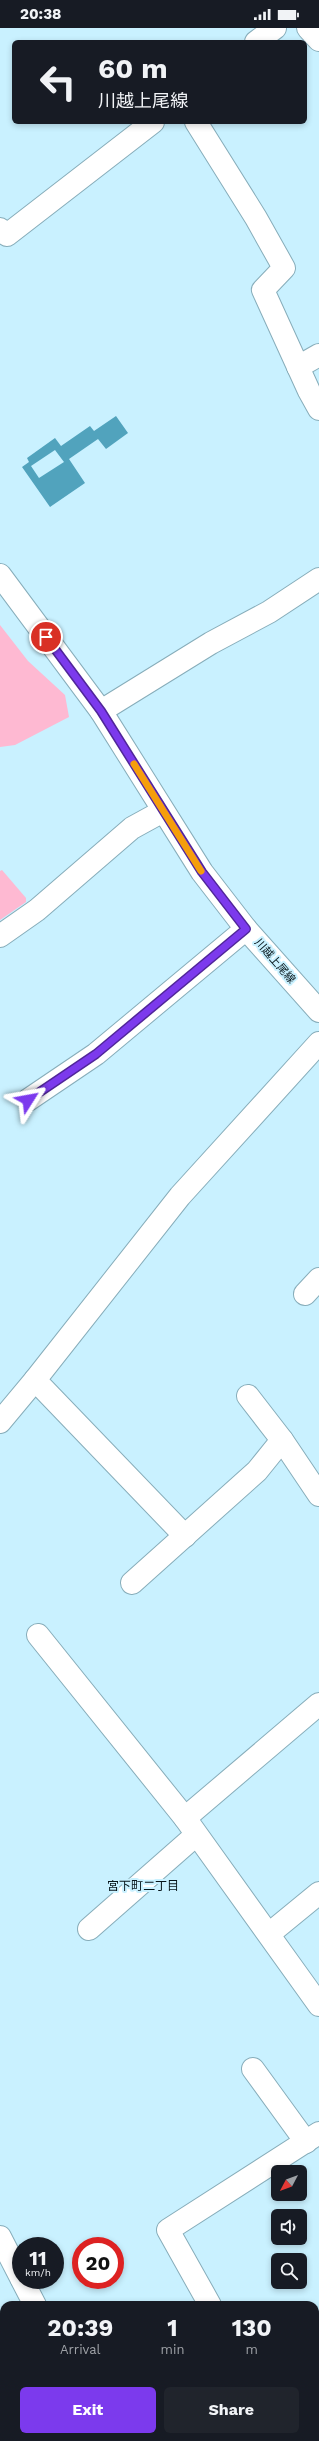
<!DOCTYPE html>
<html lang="en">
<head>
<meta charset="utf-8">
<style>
	:root { --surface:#171b24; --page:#20242c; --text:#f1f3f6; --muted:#9ea1a6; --accent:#7c3aed }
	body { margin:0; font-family:"Work Sans","Noto Sans JP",sans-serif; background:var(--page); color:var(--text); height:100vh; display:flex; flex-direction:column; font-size:15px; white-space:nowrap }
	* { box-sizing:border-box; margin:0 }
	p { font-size:13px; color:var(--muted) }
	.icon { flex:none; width:22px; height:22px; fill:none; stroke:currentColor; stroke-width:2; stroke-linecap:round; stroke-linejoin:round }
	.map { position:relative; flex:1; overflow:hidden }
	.sheet { position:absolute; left:0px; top:2273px; width:319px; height:140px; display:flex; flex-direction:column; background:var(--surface); border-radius:12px 12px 0 0; box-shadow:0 2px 6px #0003 }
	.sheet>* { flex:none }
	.banner { position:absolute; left:12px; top:12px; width:295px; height:84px; border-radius:6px; box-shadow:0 2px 6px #0003; background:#171b24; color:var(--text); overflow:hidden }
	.needle { width:26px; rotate:229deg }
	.controls { position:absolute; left:271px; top:2137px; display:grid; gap:8px }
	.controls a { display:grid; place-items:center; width:36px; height:36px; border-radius:6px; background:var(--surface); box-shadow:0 2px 6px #0003; font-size:20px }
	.speed { position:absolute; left:12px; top:2209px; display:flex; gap:8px; font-size:20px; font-weight:700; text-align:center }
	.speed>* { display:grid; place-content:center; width:52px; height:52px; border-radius:50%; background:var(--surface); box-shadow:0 2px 6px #0003; line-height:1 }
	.speed small { font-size:10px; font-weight:400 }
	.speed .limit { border:6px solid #d22; background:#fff; color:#111 }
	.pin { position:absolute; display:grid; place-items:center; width:34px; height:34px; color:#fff; margin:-17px; border:2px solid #fff; border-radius:50%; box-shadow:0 1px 4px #0007 }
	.me { position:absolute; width:44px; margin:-22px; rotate:56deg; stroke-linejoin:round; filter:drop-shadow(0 0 3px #0008) }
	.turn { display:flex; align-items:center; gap:14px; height:84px; padding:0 20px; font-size:18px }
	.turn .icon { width:52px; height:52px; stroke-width:2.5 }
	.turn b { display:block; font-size:28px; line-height:34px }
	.eta { display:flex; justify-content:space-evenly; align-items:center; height:68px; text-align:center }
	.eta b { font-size:24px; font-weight:700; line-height:28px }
	.button { display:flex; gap:8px; margin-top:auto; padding:8px 20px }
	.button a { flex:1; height:46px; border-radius:6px; background:var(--accent); color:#fff; font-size:16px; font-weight:700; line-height:46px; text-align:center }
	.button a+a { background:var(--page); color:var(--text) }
	.status { display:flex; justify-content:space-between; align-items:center; height:28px; padding:0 20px; background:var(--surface); direction:ltr }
	.status svg { height:11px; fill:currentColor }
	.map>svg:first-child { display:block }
	.green { fill:#feb9d2 }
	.water { fill:#51a3bd; fill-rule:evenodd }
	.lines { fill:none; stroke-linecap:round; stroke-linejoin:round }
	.minor-casing { stroke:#87adba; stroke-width:24 }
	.major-casing { stroke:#87adba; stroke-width:24 }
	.minor { stroke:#fff; stroke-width:22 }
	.major { stroke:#fff; stroke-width:22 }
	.route-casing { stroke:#51269a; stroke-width:10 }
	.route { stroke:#7c3aed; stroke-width:7 }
	.slow { stroke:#f59e0b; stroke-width:7 }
	.labels { text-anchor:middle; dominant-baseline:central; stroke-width:4; stroke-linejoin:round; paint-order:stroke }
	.street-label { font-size:11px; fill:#07151a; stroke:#c9f1ff }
	.neighbourhood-label { font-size:12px; fill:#07151a; stroke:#c9f1ff }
</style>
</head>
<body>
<div class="status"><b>20:38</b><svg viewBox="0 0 49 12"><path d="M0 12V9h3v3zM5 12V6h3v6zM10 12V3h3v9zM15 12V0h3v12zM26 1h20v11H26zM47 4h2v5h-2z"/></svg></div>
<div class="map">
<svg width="319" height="2413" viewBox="0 0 319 2413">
	<rect width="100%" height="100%" fill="#c9f1ff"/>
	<g class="green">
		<path d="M0 597 28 633 65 667 69 689 15 717 0 719Z"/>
		<path d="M2 842 26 870V874L0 892V843Z"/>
	</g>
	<path class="water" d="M116 388 128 405 106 421 98 411 69 431 85 455 50 479 22 439 29 434 27 430 55 410 61 418 90 398 94 403ZM55 422 64 434 39 450 31 438Z"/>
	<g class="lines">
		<defs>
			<g id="minor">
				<path d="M308 0 319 12"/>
				<path d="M256 14 275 0"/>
				<path d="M196 94 256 190 284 240 263 262 309 363 319 381"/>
				<path d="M0 201 7 207 153 94"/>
				<path d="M298 339 319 327"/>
				<path d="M101 683 211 615 269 584 319 551"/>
				<path d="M0 908 37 882 132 800 163 783"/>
				<path d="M28 1072 96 1026 246 901"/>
				<path d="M305 1266 319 1251"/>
				<path d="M248 1368 282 1412"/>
				<path d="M0 1394 35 1352"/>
				<path d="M185 1508 35 1352 180 1168 319 1015"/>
				<path d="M132 1555 257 1443 282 1412 319 1467"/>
				<path d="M38 1607 185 1790"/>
				<path d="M319 1676 185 1790 319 1977"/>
				<path d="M89 1901 196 1807"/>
				<path d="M269 1906 319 1865"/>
				<path d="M253 2041 306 2114"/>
				<path d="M0 2209 21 2250"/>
				<path d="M22 2252 35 2277"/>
				<path d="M210 2277 168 2202 319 2105"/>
				<path d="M315 2305 319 2302"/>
				<path d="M0 2321 4 2317"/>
				<path d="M126 2409 129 2413"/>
				<path d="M218 2409 220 2413"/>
				<path d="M166 2413 172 2409"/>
			</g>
			<path id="major" d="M0 547 101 683 202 844 246 901 319 983"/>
		</defs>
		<use href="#minor" class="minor-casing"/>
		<use href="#major" class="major-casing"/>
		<use href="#minor" class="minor"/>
		<use href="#major" class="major"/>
	</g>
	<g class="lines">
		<defs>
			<path id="route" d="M28 1072 96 1026 246 901 202 844 101 683 46 609"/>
		</defs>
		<use href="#route" class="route-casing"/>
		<use href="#route" class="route"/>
		<path class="slow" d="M134 736 201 843"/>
	</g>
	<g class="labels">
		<g class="street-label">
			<text transform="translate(275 933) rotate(49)">川越上尾線</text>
		</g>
		<g class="neighbourhood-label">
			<text x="143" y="1858">宮下町二丁目</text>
		</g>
	</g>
</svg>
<div class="controls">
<a><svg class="needle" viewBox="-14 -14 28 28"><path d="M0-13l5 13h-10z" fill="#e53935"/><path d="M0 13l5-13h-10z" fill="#9ea1a6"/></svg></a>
<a><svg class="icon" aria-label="sound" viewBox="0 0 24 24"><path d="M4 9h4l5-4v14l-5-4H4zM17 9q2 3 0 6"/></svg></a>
<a><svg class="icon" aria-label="search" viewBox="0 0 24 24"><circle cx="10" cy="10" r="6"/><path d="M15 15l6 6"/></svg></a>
</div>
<div class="speed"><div>11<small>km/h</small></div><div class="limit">20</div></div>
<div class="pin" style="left:46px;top:609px;background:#d93025"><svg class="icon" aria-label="arrive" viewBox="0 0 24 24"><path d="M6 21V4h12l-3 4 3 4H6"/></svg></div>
<svg class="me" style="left:28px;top:1072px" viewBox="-20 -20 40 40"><path d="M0-17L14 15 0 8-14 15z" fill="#7c3aed" stroke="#fff" stroke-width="4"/></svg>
<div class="banner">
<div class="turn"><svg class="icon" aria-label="left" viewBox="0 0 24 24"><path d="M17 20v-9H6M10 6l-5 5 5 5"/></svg><div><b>60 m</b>川越上尾線</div></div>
</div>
<section class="sheet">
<div class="eta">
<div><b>20:39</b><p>Arrival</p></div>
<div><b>1</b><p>min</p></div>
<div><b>130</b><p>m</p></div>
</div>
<div class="button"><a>Exit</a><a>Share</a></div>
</section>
</div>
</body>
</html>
